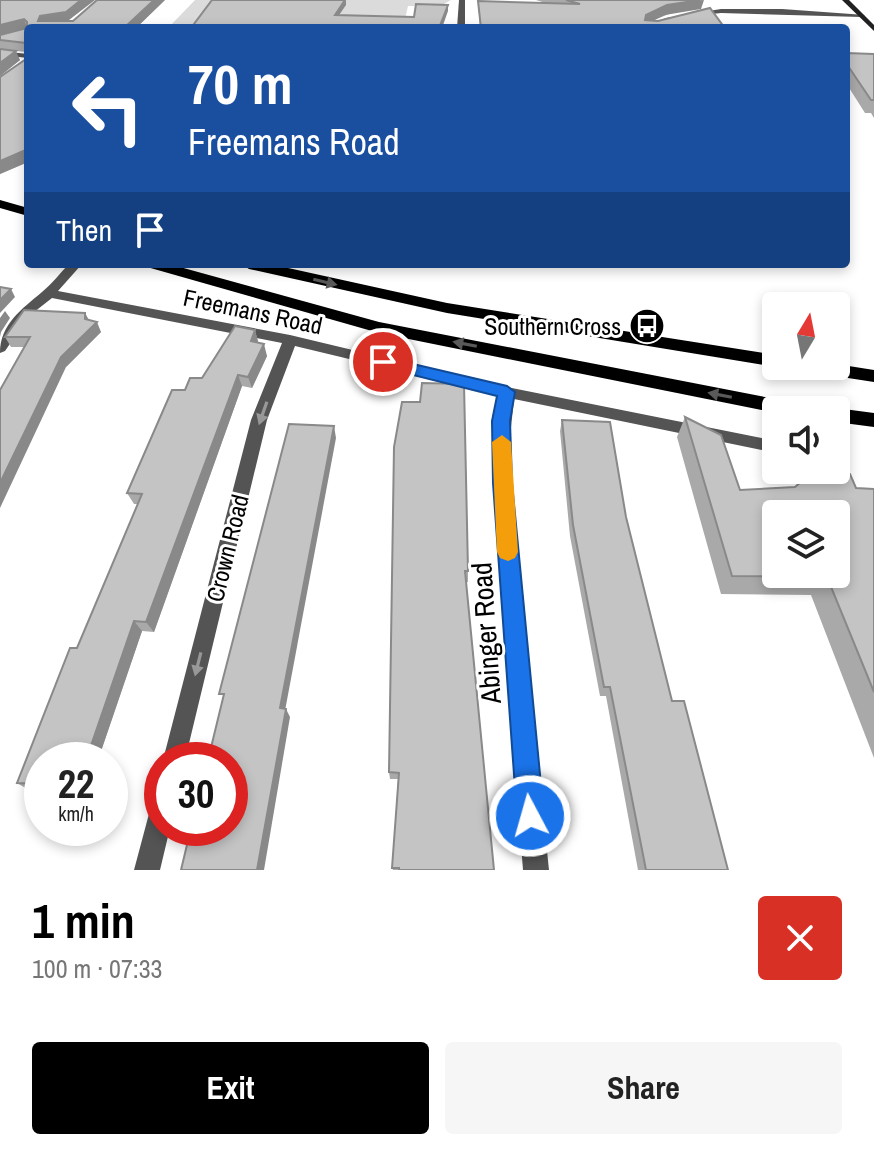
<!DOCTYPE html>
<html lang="en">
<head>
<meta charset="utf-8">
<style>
	:root { --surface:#fff; --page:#f6f6f6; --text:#222; --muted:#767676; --accent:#000 }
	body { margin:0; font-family:"Archivo Narrow",sans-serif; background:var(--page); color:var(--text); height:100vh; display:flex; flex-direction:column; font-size:30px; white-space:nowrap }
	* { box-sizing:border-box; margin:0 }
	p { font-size:26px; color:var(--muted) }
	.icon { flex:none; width:44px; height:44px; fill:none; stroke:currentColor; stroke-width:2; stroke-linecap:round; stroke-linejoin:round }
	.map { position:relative; height:870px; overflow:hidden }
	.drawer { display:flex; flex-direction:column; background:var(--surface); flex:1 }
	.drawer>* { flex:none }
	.hud { position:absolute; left:24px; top:24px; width:826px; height:244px; border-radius:8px; box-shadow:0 4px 12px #0003; background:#1a4fa0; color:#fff; overflow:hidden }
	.needle { width:52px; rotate:10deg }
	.controls { position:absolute; left:762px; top:292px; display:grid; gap:16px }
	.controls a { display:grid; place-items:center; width:88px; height:88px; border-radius:8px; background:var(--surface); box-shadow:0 4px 12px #0003; font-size:40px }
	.speed { position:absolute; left:24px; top:742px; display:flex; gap:16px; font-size:40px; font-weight:700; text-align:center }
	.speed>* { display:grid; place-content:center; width:104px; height:104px; border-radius:50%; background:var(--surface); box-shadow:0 4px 12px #0003; line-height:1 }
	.speed small { font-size:20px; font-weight:400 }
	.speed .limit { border:12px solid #d22; background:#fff; color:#111 }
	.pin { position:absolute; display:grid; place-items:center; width:68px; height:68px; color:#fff; margin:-34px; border:4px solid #fff; border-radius:50%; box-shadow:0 2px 8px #0007 }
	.me { position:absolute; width:88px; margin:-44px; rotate:354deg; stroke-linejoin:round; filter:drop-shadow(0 0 6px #0008) }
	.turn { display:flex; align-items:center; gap:28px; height:168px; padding:0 32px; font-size:36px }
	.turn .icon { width:104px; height:104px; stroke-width:2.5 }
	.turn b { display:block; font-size:56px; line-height:68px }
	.then { display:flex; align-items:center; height:76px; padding:0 32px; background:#0003; gap:16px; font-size:30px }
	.round { display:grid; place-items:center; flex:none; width:84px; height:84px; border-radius:8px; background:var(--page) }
	.summary { display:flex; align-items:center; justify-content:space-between; height:136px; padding:0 32px }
	h1 { font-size:48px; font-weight:700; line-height:60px; color:var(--accent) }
	.button { display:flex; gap:16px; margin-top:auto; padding:16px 32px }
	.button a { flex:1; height:92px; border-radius:8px; background:var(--accent); color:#fff; font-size:32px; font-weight:700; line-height:92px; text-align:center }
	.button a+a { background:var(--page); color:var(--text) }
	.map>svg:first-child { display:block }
	.green { fill:#dbdbdb }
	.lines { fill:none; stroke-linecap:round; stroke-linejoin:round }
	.street { fill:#545454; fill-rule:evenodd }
	.secondary { fill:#212121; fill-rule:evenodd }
	.primary { fill:#000; fill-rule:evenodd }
	.wall { fill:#a9a9a9 }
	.shaded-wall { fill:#898989 }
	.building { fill:#c4c4c4; stroke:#898989; stroke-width:2; fill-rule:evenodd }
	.oneway { fill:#595959 }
	.oneway2 { fill:#989898 }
	.route { fill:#1a73e8; stroke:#114b97; stroke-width:2 }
	.slow { fill:#f59e0b }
	.labels { text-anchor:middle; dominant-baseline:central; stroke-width:6; stroke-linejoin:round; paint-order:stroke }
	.street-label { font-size:24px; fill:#000; stroke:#fff }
	.poi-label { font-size:24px; fill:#000; stroke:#fff; text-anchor:end }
	.near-street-label { font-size:28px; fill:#000; stroke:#fff }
</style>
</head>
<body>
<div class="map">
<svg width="874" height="870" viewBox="0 0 874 870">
	<rect width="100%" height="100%" fill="#fff"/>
	<path class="green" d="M195 0H451L440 6H408L403 28H168Z"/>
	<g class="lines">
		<g class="street">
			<path d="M459 0H465V28H457Z"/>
			<path d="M721 9H782L865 15 861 17 721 13 693 16 655 28H645L666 18Z"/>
			<path d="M0 51 28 54V58L0 55Z"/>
			<path d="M69 264H82L58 291 290 335 507 387 776 441V453L514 399 510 437 512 507 549 870H523L493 484 494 437 499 395 295 346 267 420 185 760H163L251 420 282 343 52 298 29 316 5 351 0 353C0 324 22 309 42 292 52 284 60 273 69 264Z"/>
			<path d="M162 798V828H170L160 870H134L150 810 154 802Z"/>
		</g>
		<path class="secondary" d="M842 0H849L874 25V31Z"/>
		<g class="primary">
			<path d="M0 200 28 208V216L0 208Z"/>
			<path d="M144 264H169L379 322 796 403 806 410H776V413L379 333 147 267Z"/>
			<path d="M241 264H270L447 303 776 355V366H780L776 367 447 313 249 269Z"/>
			<path d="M836 364 874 370V382L809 372 800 366Z"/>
			<path d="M836 408 874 413V427L836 422V410H829Z"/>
		</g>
	</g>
	<g class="wall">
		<path d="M0 0 69 20 62 21H73L165 0 136 28H28V162L0 174V77L26 59V52L7 50 20 60 0 76Z"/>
		<path d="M536 0H704L654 20 724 27 723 28H480L478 1 546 3Z"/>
		<path d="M846 53 874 54V118L871 113H865L846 83Z"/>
		<path d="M85 313 89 320 101 332 66 367 24 347H11L5 337Z"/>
		<path d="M255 330 258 343 267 356 252 388 242 386 154 632 142 631 98 760H42V790H29L17 783 77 648 138 504H134L127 493 185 390 202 378Z"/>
		<path d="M402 402 468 571V582H466L494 870H393L392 868 398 779H390L389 772Z"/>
		<path d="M685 417 740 490 856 488 874 489V758L811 595 721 594 677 437Z"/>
		<path d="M562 420 626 517 672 701 728 870H638L606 696H600L570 536 560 431Z"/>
	</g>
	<g class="shaded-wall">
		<path d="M81 0H95L69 20 43 25 38 21 40 16Z"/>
		<path d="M154 0H165L136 28H124Z"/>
		<path d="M346 0V5L335 21V15Z"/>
		<path d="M704 0 701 9 665 15 644 25 646 15 667 5Z"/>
		<path d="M448 5V11L442 28H439Z"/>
		<path d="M24 19 27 28 0 35V25Z"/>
		<path d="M16 51 20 60 0 76V63Z"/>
		<path d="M28 149V162L0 174V161Z"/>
		<path d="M11 289 15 297 0 313V300Z"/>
		<path d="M5 311 10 318 1 332 0 337V318Z"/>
		<path d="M85 313 90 323 97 322 101 332 66 367 0 508V483L61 357 85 319Z"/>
		<path d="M255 330 258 341 254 353 251 341Z"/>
		<path d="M264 344 267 356 252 388 248 377Z"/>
		<path d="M238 375 242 386 154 632 146 622Z"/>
		<path d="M334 426 336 438 284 716 280 708Z"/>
		<path d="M134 621 142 631 98 760H86Z"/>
		<path d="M286 709 290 717 264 870H257Z"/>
	</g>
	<g class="building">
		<path d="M0 0H81L66 12 40 16 38 21H73L97 0H154L124 28H28V149L0 161V77L26 59V43L0 40V35L27 28V22L24 19 0 25Z"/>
		<path d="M212 0H345L335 15 414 17 416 4 448 5 439 28H191Z"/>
		<path d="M566 0H700L667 5 646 15 645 20 658 21 710 8 724 27H690L691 28H481L478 1 580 4Z"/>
		<path d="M0 49 16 51 0 63Z"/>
		<path d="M846 53 874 54V100H871L846 63Z"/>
		<path d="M0 287 11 289 0 300Z"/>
		<path d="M24 310 85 313V319L97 322 61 357 0 483V390L30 337H5Z"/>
		<path d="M235 326 255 330 251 341 264 344 248 377 238 375 146 622 134 621 86 760H42V784L17 783 70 648H77L142 494 127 493 172 390H185L190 378H202Z"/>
		<path d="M422 383 464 384 468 571H465L494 870H399V868H392L399 773 389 772 394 447 402 402H420Z"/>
		<path d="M685 417 721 435 740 490 795 487 815 470H836V468L850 474 856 488 874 489V692L827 577 732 576ZM776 514H836V574H776Z"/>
		<path d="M562 420 610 422 626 517 672 701H684L728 870H646L610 687H604L573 525Z"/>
		<path d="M289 424 334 426 280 708 286 709 257 870H181L191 828H230V760H208L224 694H219Z"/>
	</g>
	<defs><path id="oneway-solid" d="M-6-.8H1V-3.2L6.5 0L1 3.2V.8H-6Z" transform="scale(2)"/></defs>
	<g class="oneway">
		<use href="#oneway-solid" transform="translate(325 282) rotate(13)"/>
		<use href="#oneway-solid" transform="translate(465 344) rotate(-169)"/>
		<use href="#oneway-solid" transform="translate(720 395) rotate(-169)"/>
	</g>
	<g class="oneway2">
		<use href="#oneway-solid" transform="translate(263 413) rotate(109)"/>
		<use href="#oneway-solid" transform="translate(198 664) rotate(104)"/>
	</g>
	<path class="route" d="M383 357 507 386 515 392 510 421 512 483 544 816 540 825 530 829 521 825 517 816 493 483 492 421 497 396 377 366 375 362 377 358Z"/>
	<path class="slow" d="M502 435 511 442 518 552 515 558 508 561 500 558 497 552 492 442Z"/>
	<defs>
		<symbol id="bus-disc" viewBox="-11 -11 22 22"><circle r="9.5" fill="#000" stroke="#fff"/><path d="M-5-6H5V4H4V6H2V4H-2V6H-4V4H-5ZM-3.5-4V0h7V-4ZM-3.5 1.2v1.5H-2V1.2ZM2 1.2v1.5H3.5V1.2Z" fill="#fff"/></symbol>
	</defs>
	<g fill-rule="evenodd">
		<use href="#bus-disc" x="627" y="306" width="40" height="40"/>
	</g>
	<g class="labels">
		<g class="street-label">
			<text transform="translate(253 311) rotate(12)">Freemans Road</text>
			<text transform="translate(227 548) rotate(-76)">Crown Road</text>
		</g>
		<g class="poi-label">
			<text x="621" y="326">Southern Cross</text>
		</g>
		<g class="near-street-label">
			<text transform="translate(486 633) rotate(-94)">Abinger Road</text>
		</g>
	</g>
</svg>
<div class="controls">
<a><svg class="needle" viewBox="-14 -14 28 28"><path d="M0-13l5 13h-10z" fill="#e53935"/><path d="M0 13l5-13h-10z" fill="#767676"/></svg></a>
<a><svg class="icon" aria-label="sound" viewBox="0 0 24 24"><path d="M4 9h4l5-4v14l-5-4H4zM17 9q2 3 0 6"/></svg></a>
<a><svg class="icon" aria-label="layers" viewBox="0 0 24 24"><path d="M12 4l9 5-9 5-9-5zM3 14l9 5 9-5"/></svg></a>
</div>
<div class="speed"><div>22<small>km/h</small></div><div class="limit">30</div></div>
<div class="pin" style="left:383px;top:362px;background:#d93025"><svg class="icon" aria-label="arrive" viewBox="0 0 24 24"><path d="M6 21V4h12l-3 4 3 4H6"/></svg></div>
<svg class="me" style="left:530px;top:816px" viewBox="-20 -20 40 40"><circle r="17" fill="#1a73e8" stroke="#fff" stroke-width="3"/><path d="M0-11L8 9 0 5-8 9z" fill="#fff"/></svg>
<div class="hud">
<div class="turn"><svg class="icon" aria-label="left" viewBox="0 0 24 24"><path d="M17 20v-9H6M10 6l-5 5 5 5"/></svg><div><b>70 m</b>Freemans Road</div></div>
<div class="then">Then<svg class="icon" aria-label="arrive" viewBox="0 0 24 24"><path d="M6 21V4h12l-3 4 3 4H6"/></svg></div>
</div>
</div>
<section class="drawer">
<div class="summary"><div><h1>1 min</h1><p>100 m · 07:33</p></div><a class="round" style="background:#d93025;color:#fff"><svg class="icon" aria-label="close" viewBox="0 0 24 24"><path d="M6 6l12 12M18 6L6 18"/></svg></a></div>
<div class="button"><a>Exit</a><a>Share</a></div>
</section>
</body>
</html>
